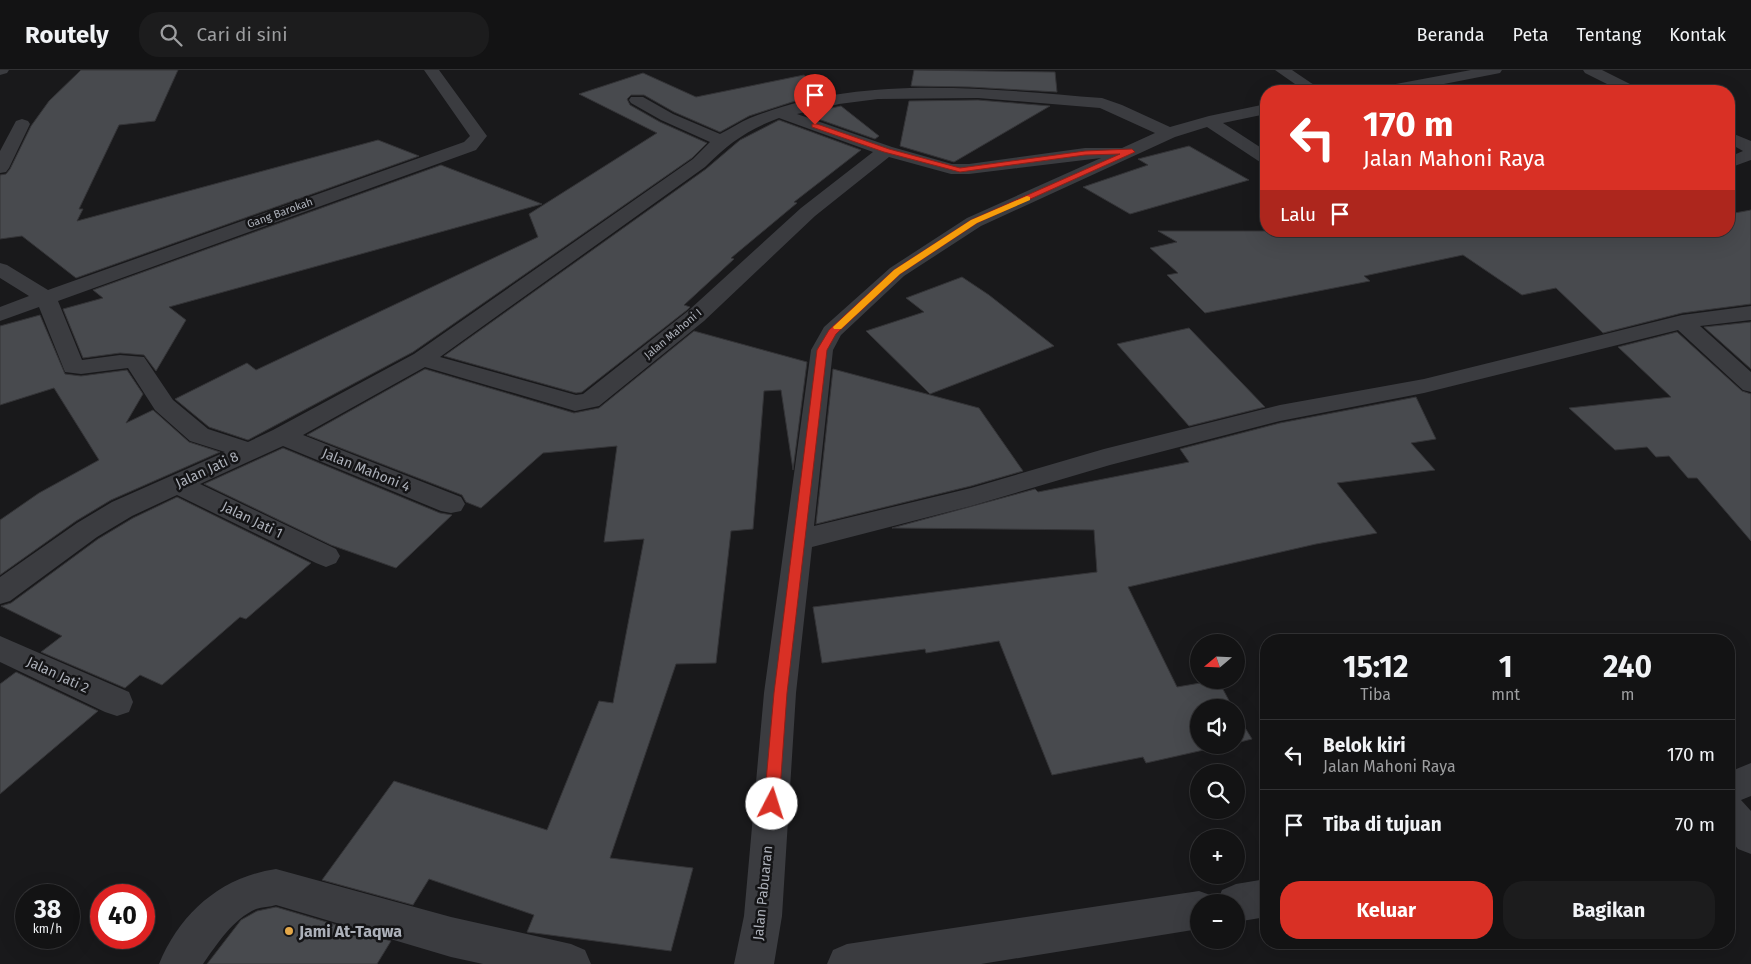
<!DOCTYPE html>
<html lang="id">
<head>
<meta charset="utf-8">
<style>
	:root { --surface:#131314; --page:#1c1c1d; --text:#f1f3f6; --muted:#9d9ea0; --line:#323234; --accent:#d93025 }
	body { margin:0; font-family:"Fira Sans",sans-serif; background:var(--page); color:var(--text); height:100vh; display:flex; flex-direction:column; font-size:19px; white-space:nowrap }
	* { box-sizing:border-box; margin:0 }
	p { font-size:16px; color:var(--muted) }
	.icon { flex:none; width:28px; height:28px; fill:none; stroke:currentColor; stroke-width:2; stroke-linecap:round; stroke-linejoin:round }
	.map { position:relative; flex:1; overflow:hidden }
	.panel { position:absolute; left:1260px; top:564px; width:475px; height:315px; display:flex; flex-direction:column; background:var(--surface); border-radius:20px; box-shadow:0 5px 20px #0002,0 0 0 1px var(--line) }
	.panel>* { flex:none }
	.banner { position:absolute; left:1260px; top:15px; width:475px; height:152px; border-radius:20px; box-shadow:0 5px 20px #0002,0 0 0 1px var(--line); background:#d93025; color:#fff; overflow:hidden }
	.needle { width:32px; rotate:251deg }
	.buttons { position:absolute; left:1190px; top:564px; display:grid; gap:10px }
	.buttons a { display:grid; place-items:center; width:55px; height:55px; border-radius:50%; background:var(--surface); box-shadow:0 5px 20px #0002,0 0 0 1px var(--line); font-size:25px }
	.speed { position:absolute; left:15px; top:814px; display:flex; gap:10px; font-size:25px; font-weight:700; text-align:center }
	.speed>* { display:grid; place-content:center; width:65px; height:65px; border-radius:50%; background:var(--surface); box-shadow:0 5px 20px #0002,0 0 0 1px var(--line); line-height:1 }
	.speed small { font-size:12px; font-weight:400 }
	.speed .limit { border:8px solid #d22; background:#fff; color:#111 }
	.pin { position:absolute; display:grid; place-items:center; width:42px; height:42px; color:#fff; margin:-51px -21px; border-radius:50% 50% 50% 0; rotate:-45deg; box-shadow:0 0 5px #0007 }
	.pin .icon { rotate:45deg }
	.me { position:absolute; width:55px; margin:-28px; rotate:5deg; stroke-linejoin:round; filter:drop-shadow(0 0 4px #0008) }
	.turn { display:flex; align-items:center; gap:18px; height:105px; padding:0 20px; font-size:22px }
	.turn .icon { width:65px; height:65px; stroke-width:2.5 }
	.turn b { display:block; font-size:35px; line-height:42px }
	.then { display:flex; align-items:center; height:48px; padding:0 20px; background:#0003; gap:10px; font-size:19px }
	.eta { display:flex; justify-content:space-evenly; align-items:center; height:85px; text-align:center }
	.eta b { font-size:30px; font-weight:700; line-height:35px }
	.button { display:flex; gap:10px; margin-top:auto; padding:10px 20px }
	.button a { flex:1; height:58px; border-radius:20px; background:var(--accent); color:#fff; font-size:20px; font-weight:700; line-height:58px; text-align:center }
	.button a+a { background:var(--page); color:var(--text) }
	ul { padding:0; list-style:none }
	li { display:flex; align-items:center; gap:15px; height:70px; padding:0 20px; border-top:1px solid var(--line) }
	li div { flex:1 }
	li b { display:block; font-size:19px }
	li em { font-style:normal }
	header { display:flex; align-items:center; gap:30px; box-sizing:border-box; height:70px; padding:0 25px; background:var(--surface); border-bottom:1px solid var(--line) }
	header strong { font-size:24px }
	nav { display:flex; gap:28px; margin-inline-start:auto; font-size:18px }
	.search { width:350px; height:45px; background:var(--page); display:flex; align-items:center; gap:12px; box-sizing:border-box; padding:0 18px; border-radius:20px; color:var(--muted); font-size:19px }
	.map>svg:first-child { display:block }
	.building { fill:#484a4e; stroke:#343437 }
	.lines { fill:none; stroke-linecap:round; stroke-linejoin:round }
	.minor { fill:#3b3c40; fill-rule:evenodd }
	.route { fill:#d93025; stroke:#8d1f18 }
	.slow { fill:#f59e0b }
	.poi-dot { fill:#e4a849; stroke:#141416; stroke-width:2 }
	.labels { text-anchor:middle; dominant-baseline:central; stroke-width:5; stroke-linejoin:round; paint-order:stroke }
	.far-street-label { font-size:11px; fill:#adb1ba; stroke:#141416 }
	.street-label { font-size:14px; fill:#adb1ba; stroke:#141416 }
	.near-poi-label { font-size:16px; font-weight:bold; fill:#adb1ba; stroke:#141416; text-anchor:start }
</style>
</head>
<body>
<header>
<strong>Routely</strong>
<div class="search"><svg class="icon" aria-label="search" viewBox="0 0 24 24"><circle cx="10" cy="10" r="6"/><path d="M15 15l6 6"/></svg>Cari di sini</div>
<nav><a>Beranda</a><a>Peta</a><a>Tentang</a><a>Kontak</a></nav>
</header>
<div class="map">
<svg width="1751" height="894" viewBox="0 0 1751 894">
	<rect width="100%" height="100%" fill="#19191b"/>
	<g class="building">
		<path d="M81 0H178L155 51 119 55 79 139H83L77 151 378 70 419 86 76 208 22 166 0 169V105L6 104 10 99 31 56 49 31Z"/>
		<path d="M914 0 1055 2 1057 22 969 17 911 16Z"/>
		<path d="M643 3 696 27 804 5 828 24 792 32 749 46 720 62 674 42 644 25H631L627 29 630 35 660 52 707 73 692 88 413 282 248 370 209 357 175 329 247 293 256 300 538 167 529 144 657 63 579 24Z"/>
		<path d="M978 30 1050 36 954 92 900 76 909 31Z"/>
		<path d="M841 36 879 66 875 69 804 44Z"/>
		<path d="M779 50 861 80 794 132 797 133 731 188 734 189 684 235 690 237 687 240 582 322 576 323 444 286 706 99 740 70Z"/>
		<path d="M1189 76 1249 110 1130 144 1083 117 1148 95 1138 89Z"/>
		<path d="M441 95 542 134 169 237 186 250 156 301 144 285 120 283 83 288 63 239 103 228 93 220Z"/>
		<path d="M1751 140V234L1682 243 1603 263 1556 218 1522 225 1463 185 1364 206 1370 211 1205 243 1167 205 1178 203 1150 178 1177 172 1158 161H1729V144Z"/>
		<path d="M962 207 989 225 1054 276 930 324 866 261 924 242 906 228Z"/>
		<path d="M40 245 65 304 81 306 127 300 143 324 126 353 153 340 189 372 220 382 111 430 76 451 0 505V450L39 423 99 390 54 318 0 335V256Z"/>
		<path d="M1751 252V299L1704 257Z"/>
		<path d="M1189 258 1265 337 1189 356 1117 274Z"/>
		<path d="M694 261 807 292 793 400 781 320 764 321 753 459 731 461 716 593 676 594 610 788 693 798 671 881 527 862 534 845 429 809 413 835 322 810 394 711 547 760 599 631 613 633 644 469 604 472 617 376 543 383 481 438 466 432 462 425 307 365 425 299 574 343 599 338Z"/>
		<path d="M1677 262 1742 321 1751 324V471L1697 408H1688L1669 386 1656 387 1647 377 1615 380 1569 338 1671 327 1618 277Z"/>
		<path d="M833 299 979 338 1023 401 971 416 816 454Z"/>
		<path d="M1416 327 1436 369 1411 373 1435 400 1337 413 1377 463 1316 474 1128 517 1177 617 1218 610 1233 638H1199V675H1226L1146 693 1143 687 1052 705 999 571 926 583 925 579 822 593 813 537 1097 502 1094 460 892 458 1035 419 1038 422 1189 392 1180 379 1280 353Z"/>
		<path d="M283 378 440 443 452 445 396 498 331 475 204 414Z"/>
		<path d="M177 427 311 493 246 549 240 547 162 615 140 605 125 618 41 582 62 566 1 536 11 533 98 469 133 448Z"/>
		<path d="M16 602 98 641 0 724V614Z"/>
		<path d="M1236 643 1252 669 1236 673Z"/>
		<path d="M276 837 391 871 377 894H207L241 850 257 841Z"/>
	</g>
	<g class="lines">
		<g class="minor">
			<path d="M0 0H9L7 3 0 5Z"/>
			<path d="M424 0H439L487 66 476 80 58 231 82 290 120 285 144 287 173 330 208 359 248 372 273 360 414 284 693 89 710 72 661 50 631 33 629 30 631 27H643L673 44 720 64C730 59 740 52 750 48 862 3 986 19 1102 28L1122 35 1170 57 1209 46 1266 34V44L1223 53 1266 81V93L1260 92 1207 57 1175 67 981 156 904 206 841 265 833 280 814 456 971 418 1104 379 1280 335 1424 309 1682 245 1751 236V250L1700 256 1751 302V322L1743 320 1678 260 1424 323 1280 351 1110 395 971 436 812 477 796 623 782 846 774 894H734L744 846 764 623 811 280 824 257 890 198 967 148 1101 88 969 104H951L889 87 815 146 704 251 599 336 575 341 425 297 303 365 461 427 465 434 461 441 451 443 441 441 283 376 200 414 336 479 340 486 336 493 326 497 316 493 177 425 132 446 97 467 10 531 0 534V507L77 453 112 432 225 382 190 371 155 340 128 298 81 304 65 302 39 237 0 251V237L29 226 0 208V193L7 195 48 220 464 72 470 66ZM978 28 1100 38 1155 63 1122 78H1085L969 94H952L892 77 797 44 839 34 878 29ZM779 48 873 82 801 138 688 241 583 324 576 325 440 287 705 97C729 73 747 60 779 48Z"/>
			<path d="M1275 0H1292L1323 21H1305Z"/>
			<path d="M1471 0H1502L1500 3 1495 4 1408 21H1377L1380 18 1385 16Z"/>
			<path d="M1583 0H1602L1638 18 1641 21H1621L1585 3Z"/>
			<path d="M22 49 28 51 30 54 9 98 6 102 0 103V81L16 51Z"/>
			<path d="M1729 62 1751 71V90L1729 98V87L1743 81 1729 73Z"/>
			<path d="M0 566 129 622 133 632 129 642 117 646 105 642 0 592Z"/>
			<path d="M1751 693V726L1741 730 1751 741V784L1738 779 1729 768V702Z"/>
			<path d="M276 799 451 847 571 874 585 880 591 894H483L451 887 276 835C270 837 262 837 256 839 233 849 217 874 203 894H159C180 843 221 807 276 799Z"/>
			<path d="M1266 809V847L1236 852V832H1217L1222 820 1236 814Z"/>
			<path d="M1199 821 1213 826 1215 832H1199V859L981 894H827L833 880 847 874Z"/>
		</g>
	</g>
	<path class="route" d="M812 54H817L889 79 960 98 1085 81 1132 79 1135 82 977 153 900 204 836 264 827 280 787 623 779 734 777 739 772 741 766 739 764 734 774 623 817 280 829 260 894 200 971 150 1120 84 1085 85 960 102 884 82 812 57Z"/>
	<path class="slow" d="M1027 126 1030 127V130L977 153 900 204 841 259H834L833 257 894 200 971 150Z"/>
	<circle class="poi-dot" cx="289" cy="861" r="5"/>
	<g class="labels">
		<g class="far-street-label">
			<text transform="translate(280 143) rotate(-20)">Gang Barokah</text>
			<text transform="translate(673 264) rotate(-40)">Jalan Mahoni I</text>
		</g>
		<g class="street-label">
			<text transform="translate(207 400) rotate(-25)">Jalan Jati 8</text>
			<text transform="translate(366 400) rotate(22)">Jalan Mahoni 4</text>
			<text transform="translate(252 450) rotate(26)">Jalan Jati 1</text>
			<text transform="translate(58 605) rotate(25)">Jalan Jati 2</text>
			<text transform="translate(763 823) rotate(-84)">Jalan Pabuaran</text>
		</g>
		<g class="near-poi-label">
			<text x="299" y="861">Jami At-Taqwa</text>
		</g>
	</g>
</svg>
<div class="buttons">
<a><svg class="needle" viewBox="-14 -14 28 28"><path d="M0-13l5 13h-10z" fill="#e53935"/><path d="M0 13l5-13h-10z" fill="#9d9ea0"/></svg></a>
<a><svg class="icon" aria-label="sound" viewBox="0 0 24 24"><path d="M4 9h4l5-4v14l-5-4H4zM17 9q2 3 0 6"/></svg></a>
<a><svg class="icon" aria-label="search" viewBox="0 0 24 24"><circle cx="10" cy="10" r="6"/><path d="M15 15l6 6"/></svg></a>
<a>+</a>
<a>−</a>
</div>
<div class="speed"><div>38<small>km/h</small></div><div class="limit">40</div></div>
<div class="pin" style="left:815px;top:55px;background:#d93025"><svg class="icon" aria-label="arrive" viewBox="0 0 24 24"><path d="M6 21V4h12l-3 4 3 4H6"/></svg></div>
<svg class="me" style="left:772px;top:734px" viewBox="-20 -20 40 40"><circle r="19" fill="#fff"/><path d="M0-13L10 11 0 6-10 11z" fill="#d93025"/></svg>
<div class="banner">
<div class="turn"><svg class="icon" aria-label="left" viewBox="0 0 24 24"><path d="M17 20v-9H6M10 6l-5 5 5 5"/></svg><div><b>170 m</b>Jalan Mahoni Raya</div></div>
<div class="then">Lalu<svg class="icon" aria-label="arrive" viewBox="0 0 24 24"><path d="M6 21V4h12l-3 4 3 4H6"/></svg></div>
</div>
<section class="panel">
<div class="eta">
<div><b>15:12</b><p>Tiba</p></div>
<div><b>1</b><p>mnt</p></div>
<div><b>240</b><p>m</p></div>
</div>
<ul>
<li><svg class="icon" aria-label="left" viewBox="0 0 24 24"><path d="M17 20v-9H6M10 6l-5 5 5 5"/></svg><div><b>Belok kiri</b><p>Jalan Mahoni Raya</p></div><em>170 m</em></li>
<li><svg class="icon" aria-label="arrive" viewBox="0 0 24 24"><path d="M6 21V4h12l-3 4 3 4H6"/></svg><div><b>Tiba di tujuan</b></div><em>70 m</em></li>
</ul>
<div class="button"><a>Keluar</a><a>Bagikan</a></div>
</section>
</div>
</body>
</html>
